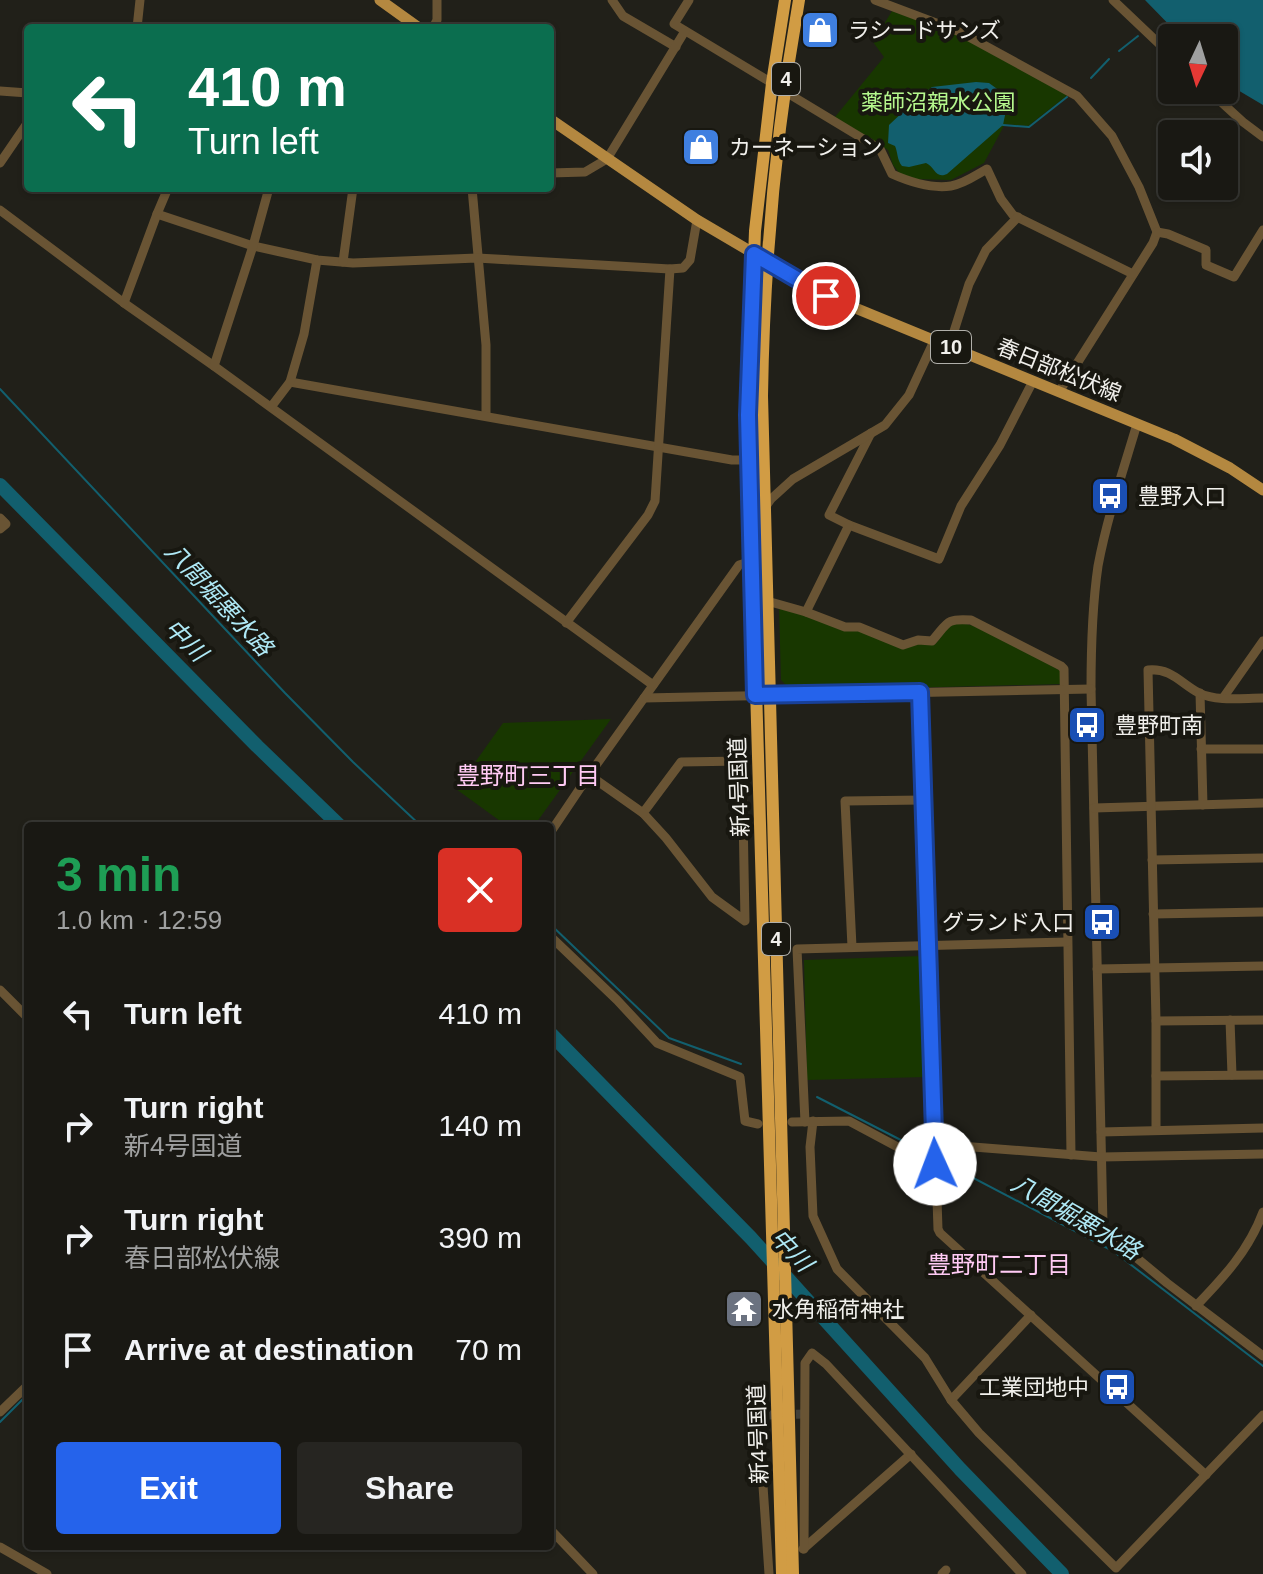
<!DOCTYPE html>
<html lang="en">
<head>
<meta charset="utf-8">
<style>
	:root { --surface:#191813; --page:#262521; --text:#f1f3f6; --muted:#9fa0a0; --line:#373733; --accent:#2563eb }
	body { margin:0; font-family:Arial,"Noto Sans JP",sans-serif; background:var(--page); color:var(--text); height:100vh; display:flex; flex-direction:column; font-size:30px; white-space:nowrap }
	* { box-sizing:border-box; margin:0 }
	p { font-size:26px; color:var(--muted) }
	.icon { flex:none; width:44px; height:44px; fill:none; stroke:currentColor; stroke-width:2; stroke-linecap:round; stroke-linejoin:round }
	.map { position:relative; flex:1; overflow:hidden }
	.side { position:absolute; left:24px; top:822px; width:530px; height:728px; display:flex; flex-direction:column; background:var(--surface); border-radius:8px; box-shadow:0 2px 6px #0004,0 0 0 2px var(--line) }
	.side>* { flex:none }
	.top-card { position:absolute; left:24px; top:24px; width:530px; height:168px; border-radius:8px; box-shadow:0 2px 6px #0004,0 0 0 2px var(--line); background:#0b6e4f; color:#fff; overflow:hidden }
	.needle { width:52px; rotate:184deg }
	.tools { position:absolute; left:1158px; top:24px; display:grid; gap:16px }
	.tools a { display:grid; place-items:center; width:80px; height:80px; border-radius:8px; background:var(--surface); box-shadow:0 2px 6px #0004,0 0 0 2px var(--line); font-size:40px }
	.pin { position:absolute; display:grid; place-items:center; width:68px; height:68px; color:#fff; margin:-34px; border:4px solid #fff; border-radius:50%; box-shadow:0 2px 8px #0007 }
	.me { position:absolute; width:88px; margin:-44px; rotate:358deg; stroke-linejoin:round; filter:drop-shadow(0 0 6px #0008) }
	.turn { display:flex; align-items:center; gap:28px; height:168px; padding:0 32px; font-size:36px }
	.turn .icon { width:104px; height:104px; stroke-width:2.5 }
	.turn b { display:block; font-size:56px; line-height:68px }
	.round { display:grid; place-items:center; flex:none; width:84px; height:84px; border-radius:8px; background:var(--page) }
	.headline { display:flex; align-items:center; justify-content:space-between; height:136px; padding:0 32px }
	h1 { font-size:48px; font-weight:700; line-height:60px; color:#1e9e55 }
	.primary-button { display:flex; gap:16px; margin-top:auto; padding:16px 32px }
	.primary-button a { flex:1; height:92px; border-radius:8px; background:var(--accent); color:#fff; font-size:32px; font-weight:700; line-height:92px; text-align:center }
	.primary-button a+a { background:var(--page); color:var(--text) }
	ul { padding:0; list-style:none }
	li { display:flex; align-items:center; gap:24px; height:112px; padding:0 32px }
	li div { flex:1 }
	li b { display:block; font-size:30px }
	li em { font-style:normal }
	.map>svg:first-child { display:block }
	.green { fill:#183700 }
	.water { fill:#125f6e }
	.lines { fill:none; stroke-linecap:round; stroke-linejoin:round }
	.stream { stroke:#125f6e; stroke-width:2 }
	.river { stroke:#125f6e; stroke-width:14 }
	.minor-tunnel { stroke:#403f39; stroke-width:9; stroke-dasharray:9 4.5; stroke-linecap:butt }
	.minor { stroke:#695434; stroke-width:9 }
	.major { stroke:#b48840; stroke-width:11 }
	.highway { stroke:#d19c44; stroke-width:12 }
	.route-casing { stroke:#184099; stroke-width:20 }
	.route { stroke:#2563eb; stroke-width:14 }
	.labels { text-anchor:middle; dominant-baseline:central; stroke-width:8; stroke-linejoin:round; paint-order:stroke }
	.shield { fill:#181710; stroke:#b0afaa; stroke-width:2 }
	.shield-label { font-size:20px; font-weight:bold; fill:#f1f0ec }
	.poi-label { font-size:22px; fill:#f1f0ec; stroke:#181710; text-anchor:start }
	.park-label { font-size:22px; fill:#b5f78d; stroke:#181710 }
	.street-label { font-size:22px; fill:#f1f0ec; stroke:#181710 }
	.water-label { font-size:24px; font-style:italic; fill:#afe9f6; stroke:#181710 }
	.neighbourhood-label { font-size:24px; fill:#ffcaf4; stroke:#181710 }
</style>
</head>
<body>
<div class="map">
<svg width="1263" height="1574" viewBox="0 0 1263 1574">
	<rect width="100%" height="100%" fill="#212019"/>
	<g class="green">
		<path d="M892 11 958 35 1069 94 1028 126 1005 124 984 163 951 180 916 179 900 174 893 165 888 150 835 117 884 57 873 42Z"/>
		<path d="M779 608C829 622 881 641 934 645L939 640 950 623C982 620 1030 654 1059 670L1062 673V684L865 689 789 688 781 680Z"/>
		<path d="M611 719 534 826H507L456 789 503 723Z"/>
		<path d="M923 956 927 1077 807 1080 804 960Z"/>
	</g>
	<g class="water">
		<path d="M1145 0H1263V105L1236 89 1224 77V38H1182Z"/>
		<path d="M976 82 989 83 1000 91 1007 106 1004 120 1003 125 947 174C935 179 935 167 926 163L909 167 902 166C897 160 898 153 895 146L888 143 889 125 906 109H913L921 104 922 95 932 87Z"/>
	</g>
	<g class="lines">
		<g class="stream">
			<path d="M1119 51 1138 36"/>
			<path d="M1091 78 1109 59"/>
			<path d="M1003 125 1029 127 1067 97"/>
			<path d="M0 389 285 693 353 762 421 826"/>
			<path d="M550 924 669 1038 741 1064"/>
			<path d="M817 1097 932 1156"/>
			<path d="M941 1161 1113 1251 1263 1366"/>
			<path d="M0 1422 28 1394"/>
		</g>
		<g class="river">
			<path d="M0 485 257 746 340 826"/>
			<path d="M550 1033 751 1238 960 1469 1062 1574"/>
		</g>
		<path class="minor-tunnel" d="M769 1415 806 1414"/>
		<g class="minor">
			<path d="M612 0 623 16 676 47"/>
			<path d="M689 0 674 24 772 83"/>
			<path d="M875 0 960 32 1077 96 1112 136 1139 187 1157 232 1153 243 1059 392"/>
			<path d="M1113 0 1172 56"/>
			<path d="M137 28 140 0"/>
			<path d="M433 28 437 20V0"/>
			<path d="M1208 90 1243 122 1263 137"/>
			<path d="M0 91 28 93"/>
			<path d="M784 91 880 149 892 174C910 182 931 189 951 186 964 184 976 175 987 169L1001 199 1013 215 1133 274"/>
			<path d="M0 163 28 122"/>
			<path d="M550 173 585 172 607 159 685 31"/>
			<path d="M472 188 486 345V416"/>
			<path d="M0 210 124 303 214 366 653 685"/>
			<path d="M157 214 253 246 317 260 353 263 477 258 670 269 683 268 690 260 697 220"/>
			<path d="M1157 232 1168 234 1206 250V265L1234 277 1263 230"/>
			<path d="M343 262 353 188"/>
			<path d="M124 303 157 214 168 188"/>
			<path d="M949 347 969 284 986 250 1018 217"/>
			<path d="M214 366 253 246 269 188"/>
			<path d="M290 382 732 460H749"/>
			<path d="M271 407 290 382 304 334 317 260"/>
			<path d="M1137 424C1123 471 1107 518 1098 566 1092 607 1091 648 1091 689L1103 1225 1109 1235 1167 1283 1263 1356"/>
			<path d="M871 433 829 515 849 525 939 559 961 506 1000 445 1033 381"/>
			<path d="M764 509 771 499 793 479 885 425 909 395 934 341"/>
			<path d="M0 518 6 524 0 529"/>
			<path d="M767 601 806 612 845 627H859L903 645 918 640 932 641C948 623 945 618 971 620L1061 666 1064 669 1071 1155"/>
			<path d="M806 612 849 525"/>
			<path d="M566 623 648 515 655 501 670 269"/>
			<path d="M920 692 938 1229 940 1233 1206 1475"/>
			<path d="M1200 693 1203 805"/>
			<path d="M644 698 1091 689"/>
			<path d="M1223 698 1263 641"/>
			<path d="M1201 749H1263"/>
			<path d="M742 761 745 921 712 897 666 838 643 813 681 762Z"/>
			<path d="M589 775 643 813"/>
			<path d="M1094 808 1263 803"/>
			<path d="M550 833 589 775 739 565 752 561"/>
			<path d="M1152 860 1263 858"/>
			<path d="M1153 914 1263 912"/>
			<path d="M550 936 617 1000 657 1043 740 1077 745 1121 758 1124"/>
			<path d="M852 947 845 801 923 800"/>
			<path d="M1097 969 1263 966"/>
			<path d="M0 990 28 1018"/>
			<path d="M1230 1020 1232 1075"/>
			<path d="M1156 1021 1263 1020"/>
			<path d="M1156 1076 1263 1075"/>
			<path d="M813 1121 810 1147 813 1216 837 1269 925 1358 951 1400 979 1433 1116 1568 1263 1415"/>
			<path d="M792 1122 849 1121 935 1167"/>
			<path d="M805 1122 797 949 1067 942"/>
			<path d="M1156 1129V1021L1148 670C1172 668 1180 683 1199 693 1217 702 1243 698 1263 698"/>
			<path d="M1101 1132 1263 1128"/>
			<path d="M935 1144 1101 1157 1263 1154"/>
			<path d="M1196 1306C1224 1277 1249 1250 1263 1212"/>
			<path d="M757 1398 769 1574"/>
			<path d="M951 1400 1031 1315"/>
			<path d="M0 1412 28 1385"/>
			<path d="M550 1529 593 1574"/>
			<path d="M0 1547 47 1574"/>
			<path d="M803 1549 911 1454"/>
			<path d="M804 1549 805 1363 812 1353 826 1364 1022 1574"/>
			<path d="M942 1574 946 1570"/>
		</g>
		<g class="major">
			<path d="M380 0 419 28"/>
			<path d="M550 119 697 220 826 296 1174 439 1230 468 1263 490"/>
		</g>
		<g class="highway">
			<path d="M782 1574 748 415 755 231 772 83 785 0"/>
			<path d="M793 1574 762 396C764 263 776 131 799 0"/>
		</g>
	</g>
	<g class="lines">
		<defs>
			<path id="route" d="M826 296 754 254 748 415 755 695 920 692 935 1164"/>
		</defs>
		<use href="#route" class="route-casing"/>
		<use href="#route" class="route"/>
	</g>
	<defs>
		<symbol id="shop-square" viewBox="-11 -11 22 22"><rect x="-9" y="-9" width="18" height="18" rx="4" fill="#3f7fe0" stroke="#181710"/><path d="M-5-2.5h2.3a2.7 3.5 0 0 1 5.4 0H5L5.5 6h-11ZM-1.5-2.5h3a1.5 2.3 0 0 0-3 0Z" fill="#fff"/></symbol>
		<symbol id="bus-square" viewBox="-11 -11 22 22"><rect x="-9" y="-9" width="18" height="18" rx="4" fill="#1a4fb4" stroke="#181710"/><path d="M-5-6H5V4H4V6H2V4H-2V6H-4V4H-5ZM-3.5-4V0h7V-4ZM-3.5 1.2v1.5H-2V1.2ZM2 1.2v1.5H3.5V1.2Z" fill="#fff"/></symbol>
		<symbol id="temple-square" viewBox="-11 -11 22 22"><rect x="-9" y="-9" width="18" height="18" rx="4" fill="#6b7280" stroke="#181710"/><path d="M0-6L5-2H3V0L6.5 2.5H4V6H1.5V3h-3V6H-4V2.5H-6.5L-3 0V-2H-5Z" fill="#fff"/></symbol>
	</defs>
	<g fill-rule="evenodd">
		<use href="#shop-square" x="798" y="8" width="44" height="44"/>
		<use href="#shop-square" x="679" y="125" width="44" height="44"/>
		<use href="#bus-square" x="1088" y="474" width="44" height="44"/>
		<use href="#bus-square" x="1065" y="703" width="44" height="44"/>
		<use href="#bus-square" x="1080" y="900" width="44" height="44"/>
		<use href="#temple-square" x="722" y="1287" width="44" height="44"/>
		<use href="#bus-square" x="1095" y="1365" width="44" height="44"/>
	</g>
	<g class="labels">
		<g class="shield">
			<rect x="772" y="63" width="28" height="32" rx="6"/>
			<rect x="931" y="331" width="40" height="32" rx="6"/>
			<rect x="762" y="923" width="28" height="32" rx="6"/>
		</g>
		<g class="shield-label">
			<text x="786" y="79">4</text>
			<text x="951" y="347">10</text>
			<text x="776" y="939">4</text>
		</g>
		<g class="poi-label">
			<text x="848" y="30">ラシードサンズ</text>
			<text x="729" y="147">カーネーション</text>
			<text x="1138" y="496">豊野入口</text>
			<text x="1115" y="725">豊野町南</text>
			<text x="1074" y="922" text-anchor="end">グランド入口</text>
			<text x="772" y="1309">水角稲荷神社</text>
			<text x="1089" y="1387" text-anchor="end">工業団地中</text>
		</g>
		<g class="park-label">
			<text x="938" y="102">薬師沼親水公園</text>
		</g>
		<g class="street-label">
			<text transform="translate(1059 370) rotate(22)">春日部松伏線</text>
			<text transform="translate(739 787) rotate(-92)">新4号国道</text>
			<text transform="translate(758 1434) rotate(-92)">新4号国道</text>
		</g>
		<g class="water-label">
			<text transform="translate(219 599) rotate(47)">八間堀悪水路</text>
			<text transform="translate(186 640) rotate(45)">中川</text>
			<text transform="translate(1076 1217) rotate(30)">八間堀悪水路</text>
			<text transform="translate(792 1250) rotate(47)">中川</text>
		</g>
		<g class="neighbourhood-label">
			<text x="528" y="775">豊野町三丁目</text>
			<text x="999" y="1264">豊野町二丁目</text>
		</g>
	</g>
</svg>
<div class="tools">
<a><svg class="needle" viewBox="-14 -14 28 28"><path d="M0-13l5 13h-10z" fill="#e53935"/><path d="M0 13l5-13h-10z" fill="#9fa0a0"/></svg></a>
<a><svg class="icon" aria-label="sound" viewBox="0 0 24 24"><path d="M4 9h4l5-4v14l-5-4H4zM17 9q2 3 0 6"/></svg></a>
</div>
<div class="pin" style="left:826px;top:296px;background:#d93025"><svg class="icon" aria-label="arrive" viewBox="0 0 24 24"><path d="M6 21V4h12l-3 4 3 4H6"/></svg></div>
<svg class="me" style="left:935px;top:1164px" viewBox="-20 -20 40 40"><circle r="19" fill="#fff"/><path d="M0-13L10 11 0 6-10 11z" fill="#2563eb"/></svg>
<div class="top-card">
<div class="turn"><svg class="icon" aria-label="left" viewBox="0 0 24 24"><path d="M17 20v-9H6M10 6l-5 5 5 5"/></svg><div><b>410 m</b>Turn left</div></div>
</div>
<section class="side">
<div class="headline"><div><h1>3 min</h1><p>1.0 km · 12:59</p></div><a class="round" style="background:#d93025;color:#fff"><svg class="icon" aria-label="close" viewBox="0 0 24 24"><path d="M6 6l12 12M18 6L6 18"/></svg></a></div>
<ul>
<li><svg class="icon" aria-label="left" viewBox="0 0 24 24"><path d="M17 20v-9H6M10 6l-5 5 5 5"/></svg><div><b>Turn left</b></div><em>410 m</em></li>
<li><svg class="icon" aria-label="right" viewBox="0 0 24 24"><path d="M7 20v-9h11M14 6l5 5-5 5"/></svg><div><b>Turn right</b><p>新4号国道</p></div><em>140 m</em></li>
<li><svg class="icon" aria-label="right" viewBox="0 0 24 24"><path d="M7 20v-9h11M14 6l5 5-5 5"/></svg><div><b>Turn right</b><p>春日部松伏線</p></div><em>390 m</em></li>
<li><svg class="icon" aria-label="arrive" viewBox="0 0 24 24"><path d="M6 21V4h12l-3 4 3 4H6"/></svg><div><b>Arrive at destination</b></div><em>70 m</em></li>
</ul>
<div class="primary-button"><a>Exit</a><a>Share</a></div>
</section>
</div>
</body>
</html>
